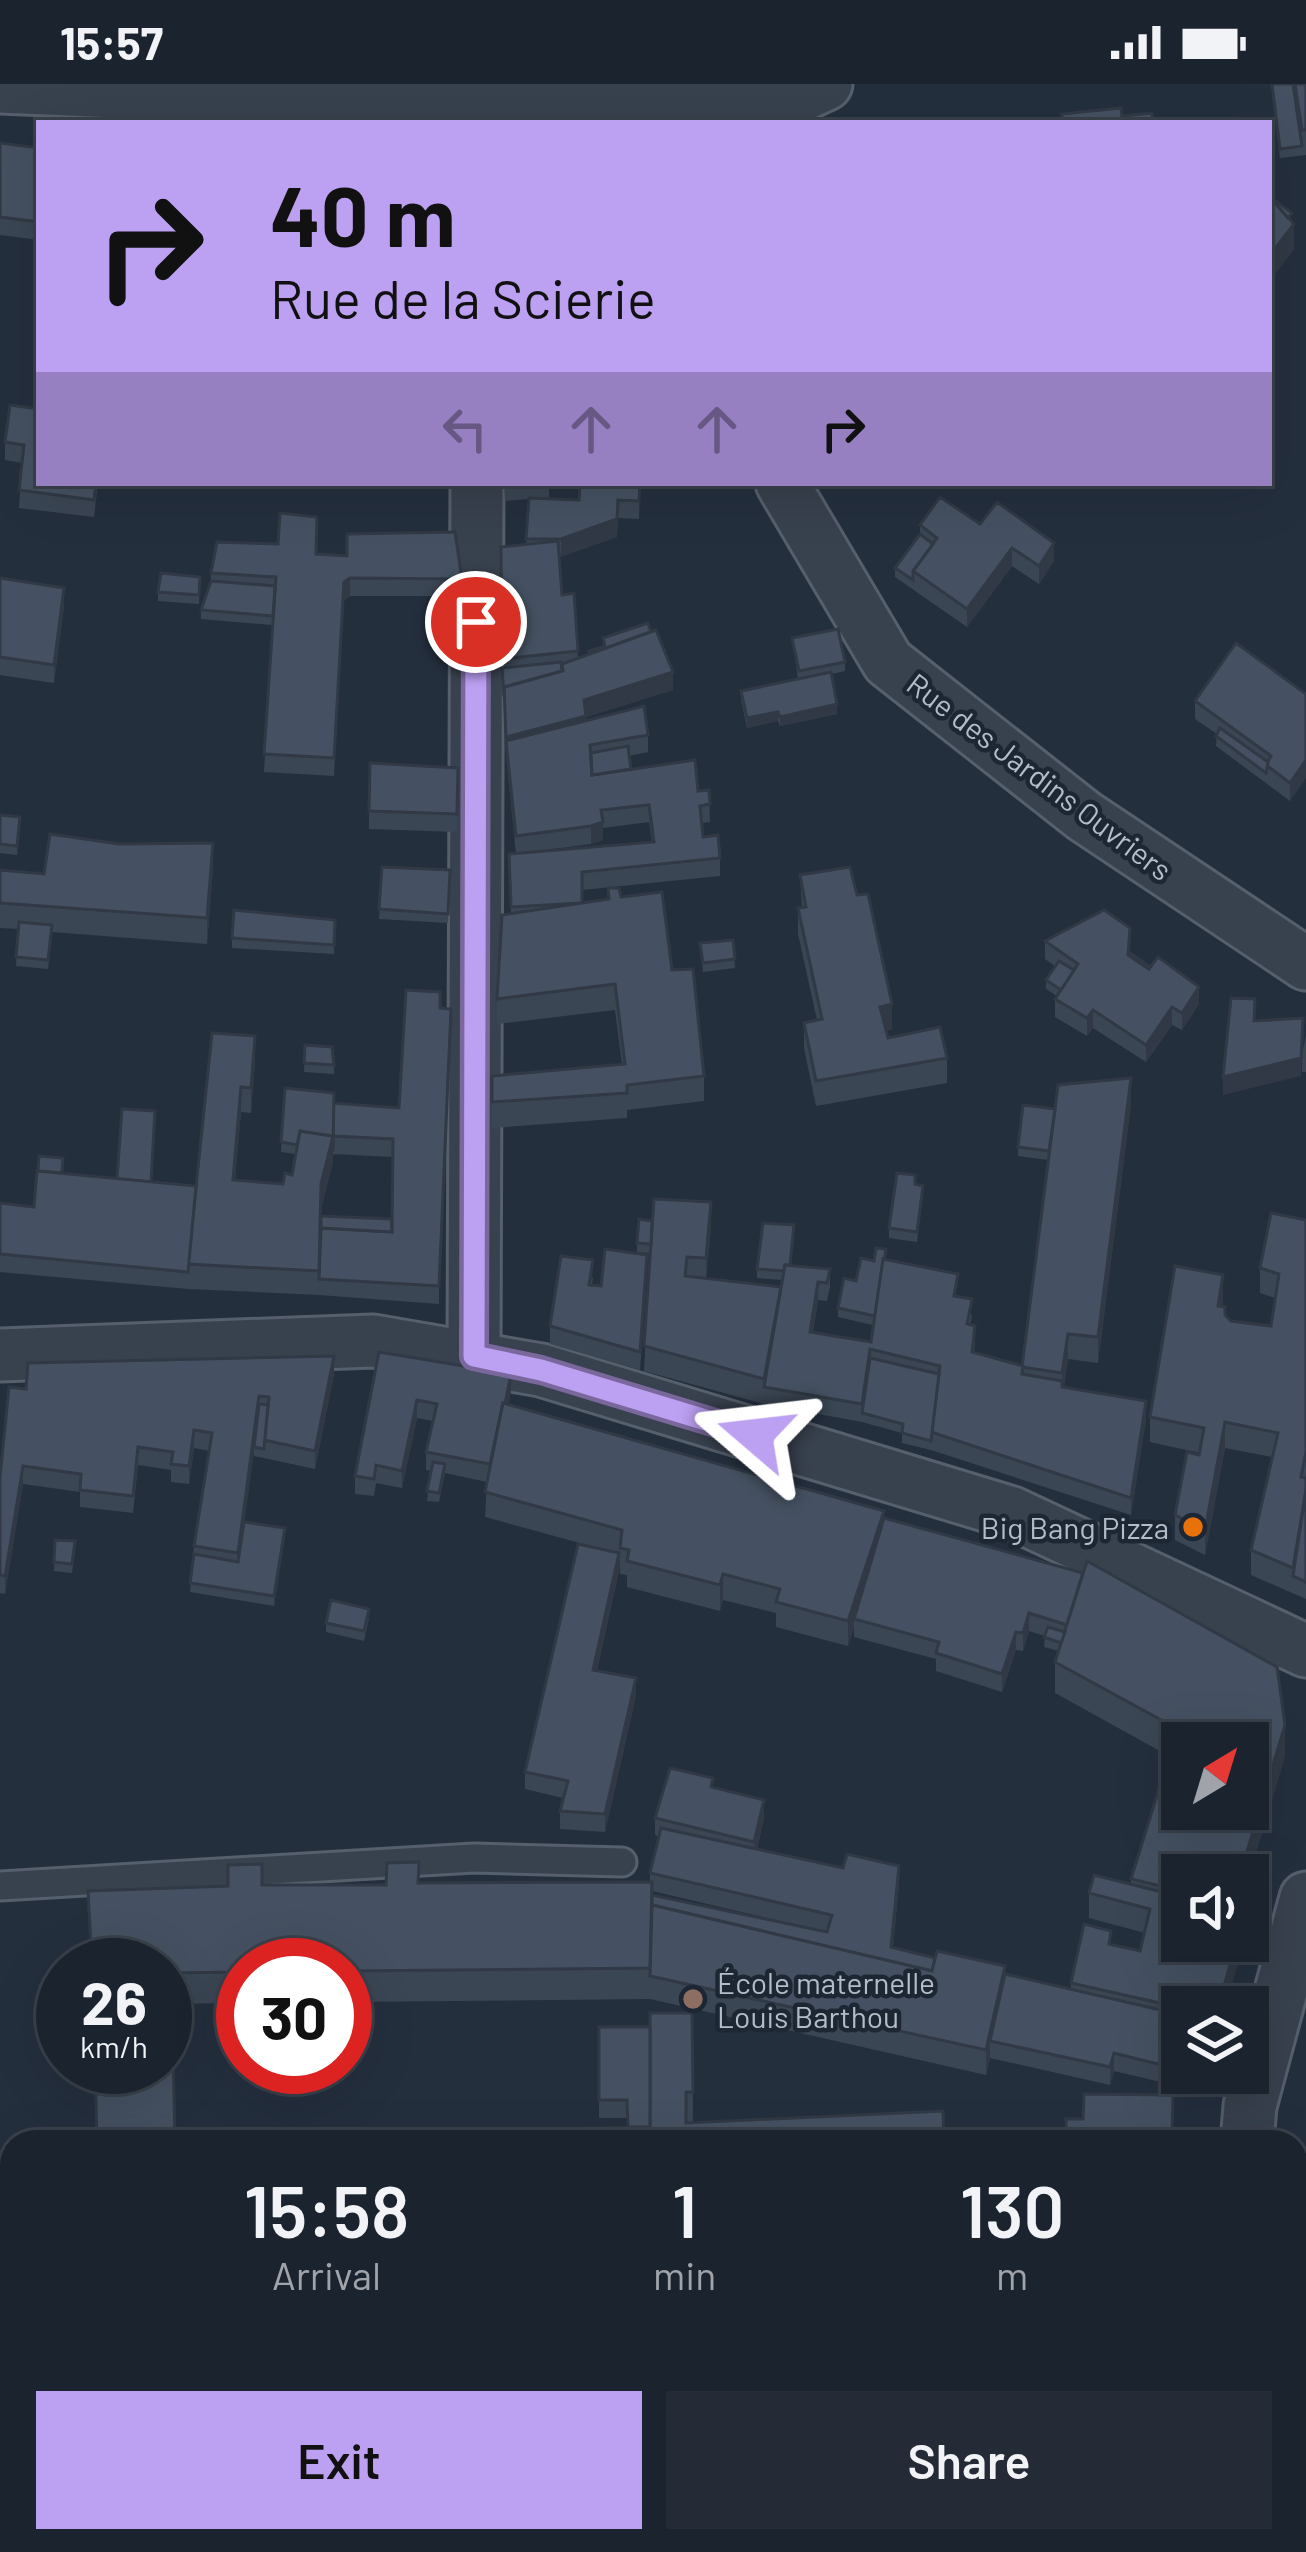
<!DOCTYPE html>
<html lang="en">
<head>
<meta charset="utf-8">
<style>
	:root { --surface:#1b232e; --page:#242b36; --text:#f1f3f6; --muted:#a0a4aa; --line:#39404a; --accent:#bca0f2 }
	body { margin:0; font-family:Barlow,sans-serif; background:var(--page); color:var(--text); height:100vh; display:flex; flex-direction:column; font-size:45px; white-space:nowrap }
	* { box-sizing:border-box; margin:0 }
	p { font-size:39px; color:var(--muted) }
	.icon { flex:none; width:66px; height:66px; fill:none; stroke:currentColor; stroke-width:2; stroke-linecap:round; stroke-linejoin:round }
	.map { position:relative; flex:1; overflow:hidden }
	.panel { position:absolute; left:0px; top:2046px; width:1308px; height:423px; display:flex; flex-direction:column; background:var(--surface); border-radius:36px 36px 0 0; box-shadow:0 12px 48px #0002,0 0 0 3px var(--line) }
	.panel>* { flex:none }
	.top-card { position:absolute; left:36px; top:36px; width:1236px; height:366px; border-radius:0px; box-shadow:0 12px 48px #0002,0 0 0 3px var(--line); background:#bca0f2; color:#111; overflow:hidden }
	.needle { width:78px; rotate:38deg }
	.controls { position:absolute; left:1161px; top:1638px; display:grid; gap:24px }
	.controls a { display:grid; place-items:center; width:108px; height:108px; border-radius:0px; background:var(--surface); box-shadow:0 12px 48px #0002,0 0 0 3px var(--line); font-size:60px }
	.speed { position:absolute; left:36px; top:1854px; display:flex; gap:24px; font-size:60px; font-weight:700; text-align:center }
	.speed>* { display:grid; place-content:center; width:156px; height:156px; border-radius:50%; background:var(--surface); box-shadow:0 12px 48px #0002,0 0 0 3px var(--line); line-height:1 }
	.speed small { font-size:30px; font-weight:400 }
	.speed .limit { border:18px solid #d22; background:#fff; color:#111 }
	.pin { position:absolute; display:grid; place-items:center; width:102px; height:102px; color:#fff; margin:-51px; border:6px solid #fff; border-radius:50%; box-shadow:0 3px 12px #0007 }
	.me { position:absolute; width:132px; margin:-66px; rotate:287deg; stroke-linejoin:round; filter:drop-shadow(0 0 9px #0008) }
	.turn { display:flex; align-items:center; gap:42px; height:252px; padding:0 36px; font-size:54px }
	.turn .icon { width:156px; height:156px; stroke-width:2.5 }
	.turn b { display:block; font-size:84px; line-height:102px }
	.lanes { display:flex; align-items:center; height:114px; padding:0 36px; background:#0003; justify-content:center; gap:60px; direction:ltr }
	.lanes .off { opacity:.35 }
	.eta { display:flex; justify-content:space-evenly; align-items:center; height:204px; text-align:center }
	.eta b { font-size:72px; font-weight:600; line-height:84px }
	.cta { display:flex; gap:24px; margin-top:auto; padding:24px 36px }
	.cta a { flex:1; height:138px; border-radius:0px; background:var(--accent); color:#111; font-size:48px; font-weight:600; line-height:138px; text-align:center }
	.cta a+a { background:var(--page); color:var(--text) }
	.status { display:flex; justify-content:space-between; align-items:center; height:84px; padding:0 60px; background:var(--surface); direction:ltr }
	.status svg { height:33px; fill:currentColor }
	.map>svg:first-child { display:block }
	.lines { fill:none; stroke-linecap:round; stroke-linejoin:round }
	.service-casing { stroke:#565f6c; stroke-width:33 }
	.minor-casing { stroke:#565f6c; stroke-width:57 }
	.service { stroke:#38414e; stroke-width:27 }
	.minor { stroke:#38414e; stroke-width:51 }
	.wall { fill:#3b4654; fill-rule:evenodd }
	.shaded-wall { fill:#303945 }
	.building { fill:#455162; stroke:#303945; stroke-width:3; fill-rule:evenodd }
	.route-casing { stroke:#7a689d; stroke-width:30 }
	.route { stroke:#bca0f2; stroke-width:21 }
	.food-dot { fill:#e8710a; stroke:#1d2633; stroke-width:4.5 }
	.education-dot { fill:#8d6e63; stroke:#1d2633; stroke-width:4.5 }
	.labels { text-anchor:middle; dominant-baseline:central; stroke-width:9; stroke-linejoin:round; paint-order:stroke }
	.street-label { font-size:30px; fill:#b4bcc9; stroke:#1d2633 }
	.poi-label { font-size:30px; fill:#b4bcc9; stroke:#1d2633; text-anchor:end }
</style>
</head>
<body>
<div class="status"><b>15:57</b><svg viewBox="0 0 49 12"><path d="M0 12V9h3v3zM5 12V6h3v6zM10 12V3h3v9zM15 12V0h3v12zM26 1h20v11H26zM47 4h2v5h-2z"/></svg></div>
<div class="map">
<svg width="1306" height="2468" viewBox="0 0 1306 2468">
	<rect width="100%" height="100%" fill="#242f3e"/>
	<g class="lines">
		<defs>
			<path id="service" d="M0 1802 474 1774 622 1778"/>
			<g id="minor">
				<path d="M0 3 393 20 776 23 826 0"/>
				<path d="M782 399 888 578 1084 732 1306 880"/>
				<path d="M0 1271 373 1257 541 1286 1012 1429 1306 1567"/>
				<path d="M474 1272 477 399"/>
				<path d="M1247 2058 1250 2022 1306 1814"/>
				<path d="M289 2468 302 2457"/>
			</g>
		</defs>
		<use href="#service" class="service-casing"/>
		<use href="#minor" class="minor-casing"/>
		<use href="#service" class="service"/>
		<use href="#minor" class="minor"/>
	</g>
	<g class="wall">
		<path d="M1271 0H1306V71L1280 74Z"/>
		<path d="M0 59 39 64V156L0 151Z"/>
		<path d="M1269 111 1292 138 1294 165 1271 195 1269 194Z"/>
		<path d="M10 321 39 399H98L94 433 19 424 22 379 5 376V358Z"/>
		<path d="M504 399H566L560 405H549V414L579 416 640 399 639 435 618 434 617 453 559 473 562 511 574 509 578 574 603 563V554L673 606 586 633V637L648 651V668L629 672 631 685 698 707 709 706 710 738 702 739 703 753 720 774V792L582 806V819L621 813 672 886 704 992V1017L627 1026V1034L492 1044V992L622 980 615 926 497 940V915L511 830 509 770H516L506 671 501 463 526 460 529 415 505 417ZM649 738 652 758 516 770 591 760 603 756V744Z"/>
		<path d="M980 440 1054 477 1039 500 1012 482 967 543 895 493V484L920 450V441Z"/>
		<path d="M316 470 462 495V512H350L344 516 334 692 264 688 272 541 201 535V526L211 497V489Z"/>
		<path d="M200 493 199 520 158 517V508Z"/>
		<path d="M0 494 64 522 54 599 0 591Z"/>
		<path d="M792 554 845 578V587L831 590 837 630 780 642 778 637 747 644 741 616V607L798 595Z"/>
		<path d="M1306 610 1290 717 1216 662 1217 650 1195 635V617Z"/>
		<path d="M458 684 457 748 369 745V727Z"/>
		<path d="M0 731 20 733 17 771 0 769Z"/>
		<path d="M382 783 450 786 448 839 379 835Z"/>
		<path d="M213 784 207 860 52 848 48 885 16 882 18 845 0 844V786L44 790Z"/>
		<path d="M800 791 892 945 886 947 888 954 947 974V999L816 1022 804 964V939L817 936 798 850V824H802Z"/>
		<path d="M335 836 334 870 232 864V854Z"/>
		<path d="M733 856 735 884 703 888 700 859Z"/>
		<path d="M1045 857 1129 872 1199 920 1182 946 1172 941 1146 978 1093 944 1087 952 1055 933V915L1057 912 1046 905V896L1055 882 1045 875Z"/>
		<path d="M440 908 439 1220 319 1211 188 1205 0 1188V1119L34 1123 62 1089 196 1102 212 949 255 977 251 1029 241 1028 235 1096 283 1100 292 1091 295 1070 281 1068 285 1004 333 1019 399 1024ZM333 1064V1070L393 1073 392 1148 320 1167 321 1125 333 1078Z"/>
		<path d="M1306 951V988H1302V970Z"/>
		<path d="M305 961 334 981V990L304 988Z"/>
		<path d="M1131 1020 1098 1279 1068 1275 1064 1303 1146 1335 1131 1431 931 1366 902 1359V1349L862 1338 764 1320 644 1287 650 1169 637 1168V1159L711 1144 706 1194 781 1203 783 1196 757 1194V1185L794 1150 791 1181 830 1185V1203L827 1217 818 1216 813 1248 871 1258 873 1241 838 1233V1224L856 1197 874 1177 886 1176 957 1212 972 1232 970 1241 975 1259 974 1268 1022 1282 1048 1076 1018 1072V1063L1055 1025Z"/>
		<path d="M915 1100 923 1111 917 1158 889 1154V1144Z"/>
		<path d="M1306 1136V1515L1251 1491V1466L1272 1373 1225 1364 1205 1471 1175 1456V1431L1200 1369 1150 1358V1333L1223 1216 1222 1223 1225 1231 1231 1237 1271 1242 1275 1214 1260 1209V1184Z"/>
		<path d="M647 1189 640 1286 550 1260V1242L593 1193 592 1201 601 1202Z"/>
		<path d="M379 1268 511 1308 508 1321 884 1434 1083 1489 1285 1672 1248 1795V1791H1182V1989H1205L1199 2007 1114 1987 1110 2001 990 1974 986 1991 650 1915 345 1918V1881H243V1919L165 1920V1881H91L88 1807 262 1801 650 1798V1789L659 1753 655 1751V1734L713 1703 764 1734 757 1765 899 1800 893 1863 1071 1905V1899L1111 1860 1140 1867 1145 1849 1089 1834V1809L1131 1800V1795L1169 1672 1055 1609V1578L1059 1567 1044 1563 1045 1552 1029 1547 1023 1567 1016 1566 1002 1608 936 1587V1575L854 1553V1543L848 1562 776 1543V1529L723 1516 720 1527 627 1503V1491L620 1490 619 1470V1487L597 1586 636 1612 605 1748 560 1745V1727L563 1714 525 1705V1688L598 1464 485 1433 487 1398 445 1389 439 1418 427 1417 431 1387 426 1386V1368L433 1337 417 1334 402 1404 376 1399 374 1412 355 1410V1392ZM652 1807 827 1848 652 1811Z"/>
		<path d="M334 1290 315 1385 254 1372V1367L244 1438 285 1453 274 1522 190 1508 194 1462 210 1367 194 1364 189 1400 171 1398V1386L138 1381 133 1429 80 1423V1408L23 1400 5 1510 0 1509V1393L26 1305Z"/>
		<path d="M55 1456 75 1466 72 1489 54 1487Z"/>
		<path d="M369 1534 364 1557 326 1548V1539Z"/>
		<path d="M692 1929 693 2039 627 2043V2034H599V1943H650Z"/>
		<path d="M1296 2072H1306V2180L1296 2179Z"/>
		<path d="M1296 2278V2289L1306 2290V2403H1296Z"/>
		<path d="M786 2457H1067L1029 2468H789Z"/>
	</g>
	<g class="shaded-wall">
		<path d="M1294 140V165L1271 195V170Z"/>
		<path d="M618 416 617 453 561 473V455Z"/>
		<path d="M1054 459V477L1039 500V482Z"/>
		<path d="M1012 464V482L967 543V525Z"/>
		<path d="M350 494V512L344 516 334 692 344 498Z"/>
		<path d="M64 504V522L54 599V581Z"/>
		<path d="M673 588V606L586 633V650L506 657V671V653L584 616Z"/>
		<path d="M837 620V630L780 642V633Z"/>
		<path d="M778 628V637L747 644V634Z"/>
		<path d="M1306 676V694L1290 717V699Z"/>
		<path d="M603 738V756L591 760V742Z"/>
		<path d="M213 759V784L207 860V834Z"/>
		<path d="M1199 903V920L1182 946V929Z"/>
		<path d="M892 920V945L880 948V923Z"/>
		<path d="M1172 923V941L1146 978V961Z"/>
		<path d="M1093 926V944L1087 952V934Z"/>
		<path d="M1303 934 1301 992 1223 1011V993Z"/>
		<path d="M255 952V977L251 1029V1004Z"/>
		<path d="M1131 994V1020L1098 1279V1253Z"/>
		<path d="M241 1003V1028L233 1121V1096Z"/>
		<path d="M333 1052V1078L321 1125 319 1213 321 1100Z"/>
		<path d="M711 1118V1144L706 1200V1174Z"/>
		<path d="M1223 1191V1216L1218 1247V1222Z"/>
		<path d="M818 1198V1216L810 1266V1248Z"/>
		<path d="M1068 1250V1275L1062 1314V1289Z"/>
		<path d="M334 1272V1290L315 1385V1367Z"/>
		<path d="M511 1290V1308L492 1399V1381Z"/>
		<path d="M259 1312V1329L238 1487V1469Z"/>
		<path d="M417 1316V1334L402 1404V1387Z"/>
		<path d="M1146 1317V1335L1131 1431V1414Z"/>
		<path d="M1225 1338V1364L1205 1471V1446Z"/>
		<path d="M194 1346V1364L189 1400V1382Z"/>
		<path d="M23 1382V1400L5 1510V1492Z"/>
		<path d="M884 1427V1452L854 1535V1543L848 1562V1537Z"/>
		<path d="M285 1444V1453L274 1522V1512Z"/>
		<path d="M619 1469V1487L593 1603V1586Z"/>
		<path d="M723 1490V1516L720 1527V1501Z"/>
		<path d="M1029 1529V1547L1023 1567V1549Z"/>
		<path d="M1016 1548V1566L1002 1608V1590Z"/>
		<path d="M636 1594V1612L605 1748V1730Z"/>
		<path d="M1285 1641V1672L1248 1795V1791H1240Z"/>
		<path d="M764 1716V1734L754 1776V1758Z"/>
		<path d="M899 1782V1800L891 1881V1863Z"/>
		<path d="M1237 1857H1245L1225 1923H1218Z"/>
		<path d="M1005 1882V1907L990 1957V1974L986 1991V1966Z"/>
		<path d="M1114 1969V1987L1110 2001V1983Z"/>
		<path d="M1205 1989 1199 2007V1990Z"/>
		<path d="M1019 2457H1067L1029 2468H1019Z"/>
	</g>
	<g class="building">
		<path d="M1272 0H1293L1302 62 1280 65Z"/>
		<path d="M1295 0H1306V46H1302Z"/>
		<path d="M1121 24 1122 32 1152 29 1153 39H1062V30Z"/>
		<path d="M0 59 39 64V138L0 133Z"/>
		<path d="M1269 111 1294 140 1271 170 1269 168Z"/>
		<path d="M1269 112 1292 129 1288 134Z"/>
		<path d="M10 321 39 325V399H96L94 416 19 406 24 361 5 358Z"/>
		<path d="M580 399H640L639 417 618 416 617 435 561 455H526L529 414 579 416Z"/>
		<path d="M940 413 980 440 997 418 1054 459 1039 482 1012 464 967 525 913 487 937 454 920 441Z"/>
		<path d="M280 429 317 433 316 470 347 472V450L455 448 462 495 350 494 344 498 334 674 264 670 276 493 211 489 217 458 278 460Z"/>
		<path d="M920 450 933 460 913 487V496L895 484Z"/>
		<path d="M558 457 562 511 574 509 578 567 502 575 501 463Z"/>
		<path d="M161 489 200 493 199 511 158 508Z"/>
		<path d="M0 494 64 504 54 581 0 573Z"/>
		<path d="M211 497 275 502 273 532 201 526Z"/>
		<path d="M648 539 651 548 590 570 589 567 605 562 603 554Z"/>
		<path d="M838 545 845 578 799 587 792 554Z"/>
		<path d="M656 546 673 588 584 616 586 632 506 653 504 603 563 587 562 580Z"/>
		<path d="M1236 559 1306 610V676L1290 699 1266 681 1271 672 1195 617Z"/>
		<path d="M561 578 562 587 504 603V612L502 584Z"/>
		<path d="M831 588 837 620 780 633 778 628 747 634 741 607Z"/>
		<path d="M644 622 648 651 590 661 592 691 695 676 698 707 709 706 710 720 700 722 703 753 718 751 720 774 582 788V819L511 823 509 770 654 758 649 721 601 726 603 738 591 742 516 752 506 657Z"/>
		<path d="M1220 644 1268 678 1266 689 1216 652Z"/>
		<path d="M628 662 631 685 592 691 591 669Z"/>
		<path d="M370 679 458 684 457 730 369 727Z"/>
		<path d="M0 731 20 733 17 762 0 760Z"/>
		<path d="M50 750 119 760 213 759 207 834 0 819V786L44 790Z"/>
		<path d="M382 783 450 786 448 830 379 825Z"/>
		<path d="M850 783 857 811 868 810 892 920 880 923 888 954 940 943 947 974 816 997 804 939 822 935 798 824 806 823 800 791Z"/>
		<path d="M608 804H619L621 813 662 808 672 886 693 885 704 992 627 1001V1009L492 1018V992L625 980 615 900 497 915 502 831 609 815Z"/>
		<path d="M234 826 335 836 334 861 232 854Z"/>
		<path d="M1104 826 1130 844 1128 871 1149 885 1158 873 1199 903 1182 929 1172 923 1146 961 1093 926 1087 934 1055 915 1078 880 1045 857Z"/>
		<path d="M19 838 52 841 48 876 16 873Z"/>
		<path d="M733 856 735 875 703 879 700 859Z"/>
		<path d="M1130 869 1150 883 1149 885 1130 872Z"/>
		<path d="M1059 877 1074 886 1061 906 1046 896Z"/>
		<path d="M406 906 440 908V924L451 925 439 1202 319 1195 321 1144 392 1148 393 1055 333 1052V1019L399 1024Z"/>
		<path d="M1231 914 1255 915 1254 937 1303 934 1301 974 1223 993Z"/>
		<path d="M212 949 255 952 251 1004 241 1003 233 1096 283 1100 285 1089 292 1091 300 1047 333 1052 321 1100 319 1187 188 1180Z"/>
		<path d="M305 961 332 963 334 981 304 979Z"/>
		<path d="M1131 994 1098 1253 1068 1250 1062 1289 1022 1283 1058 1001Z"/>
		<path d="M285 1004 334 1009 333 1068V1052L300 1047 297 1061 281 1058Z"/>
		<path d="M1023 1021 1055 1025 1049 1067 1018 1063Z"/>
		<path d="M122 1025 155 1027 151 1098 117 1095Z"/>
		<path d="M39 1072 63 1074 62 1089 38 1087Z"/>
		<path d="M37 1087 196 1102 188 1188 0 1170V1119L34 1123Z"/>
		<path d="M897 1089 915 1091V1100L923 1102 917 1148 889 1144Z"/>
		<path d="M654 1115 711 1118 706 1174 687 1173 685 1192 781 1203 764 1295 644 1262Z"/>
		<path d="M1271 1129 1306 1136V1368L1301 1393 1306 1394V1406L1293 1484 1251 1466 1278 1349 1225 1338 1205 1446 1175 1431 1187 1368 1199 1371 1204 1344 1150 1333 1175 1182 1223 1191 1218 1222 1225 1223V1231L1231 1237 1271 1242 1279 1190 1260 1184Z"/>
		<path d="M321 1132 391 1135 392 1148 321 1144Z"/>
		<path d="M639 1135 652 1137 651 1160 637 1159Z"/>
		<path d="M763 1139 794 1141 790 1181H785L784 1187 757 1185Z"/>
		<path d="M876 1164 886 1165 875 1232 838 1224 844 1194 856 1197 861 1174 874 1177Z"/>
		<path d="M605 1165 647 1171 640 1268 550 1242 561 1172 593 1176 589 1201 601 1202Z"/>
		<path d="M883 1175 958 1190 954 1212 972 1215 967 1240 975 1242 972 1268 1023 1282 1022 1290 1062 1297V1303L1146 1317 1131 1414 931 1348 940 1282 870 1265 862 1320 764 1303 785 1181 830 1185 827 1199 818 1198 810 1248 871 1258Z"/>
		<path d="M379 1268 511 1290 505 1320 503 1319 490 1380 426 1368 437 1320 417 1316 402 1387 376 1381 374 1395 355 1392Z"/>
		<path d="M334 1272 315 1367 264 1356 269 1313 259 1312 238 1469 194 1462 212 1349 194 1346 189 1382 171 1380 173 1368 138 1363 133 1412 80 1406 81 1390 23 1382 5 1492 0 1491V1393L9 1303 26 1305 28 1279Z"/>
		<path d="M870 1274 939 1290 931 1357 902 1349 903 1340 862 1329Z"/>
		<path d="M503 1319 884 1427 848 1537 776 1518 780 1505 723 1490 720 1501 627 1477 629 1466 620 1464 622 1446 485 1408Z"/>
		<path d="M259 1320 268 1321 264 1365 254 1363Z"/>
		<path d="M433 1378 445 1380 439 1409 427 1407Z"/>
		<path d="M1306 1406V1498L1293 1492Z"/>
		<path d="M884 1434 1083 1489 1067 1541 1029 1529 1023 1549 1016 1548 1002 1590 936 1569 939 1558 854 1535Z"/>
		<path d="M244 1438 285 1444 274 1512 190 1499 194 1470 238 1478Z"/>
		<path d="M55 1456 75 1457 72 1480 54 1478Z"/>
		<path d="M578 1460 619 1469 593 1586 636 1594 605 1730 560 1727 568 1697 525 1688Z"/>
		<path d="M1087 1477 1277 1583 1285 1641 1240 1791H1182V1807L1131 1795 1171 1666 1179 1668 1185 1649 1055 1578ZM1182 1659H1248V1725H1182Z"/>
		<path d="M331 1516 369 1525 364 1547 326 1539Z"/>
		<path d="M1048 1543 1065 1548 1061 1559 1044 1553Z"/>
		<path d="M670 1684 713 1694 711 1703 764 1716 754 1758 655 1734Z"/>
		<path d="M661 1744 843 1784 847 1770 899 1782 891 1863 935 1874 932 1887 652 1821V1811L827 1848 832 1831 650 1789Z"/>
		<path d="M419 1778 418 1799 652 1798 650 1884 345 1887V1881H243V1888L165 1889V1881H92L88 1807 228 1802V1781L262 1780V1801H386L387 1779Z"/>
		<path d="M1094 1791 1182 1813V1857H1237L1218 1923 1182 1924 1071 1899 1084 1840 1111 1847 1109 1860 1140 1867 1150 1825 1089 1809Z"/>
		<path d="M652 1821 932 1887 937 1867 1005 1882 986 1966 650 1892Z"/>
		<path d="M1005 1890 1182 1931V1986L1114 1969 1110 1983 990 1957Z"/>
		<path d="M650 1929H692L693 2008H686V2039L943 2027 944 2058H560V2045L650 2043Z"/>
		<path d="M599 1943H650V2043H628L627 2016H599Z"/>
		<path d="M173 1961 175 2058H97L95 1983H165V1962Z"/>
		<path d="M1084 2010 1173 2011 1172 2058H1066V2035H1083Z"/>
		<path d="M526 2045V2058H474V2046Z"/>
		<path d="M1296 2072H1306V2155L1296 2154Z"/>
		<path d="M1296 2278V2289L1306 2290V2378L1296 2377Z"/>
		<path d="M382 2457H395L396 2468H385Z"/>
		<path d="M396 2457H627L629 2468H398Z"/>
		<path d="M794 2457H1023L1027 2468H942L941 2466 933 2468H797Z"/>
		<path d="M1130 2457H1151L1154 2468H1096Z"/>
		<path d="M53 2458 76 2468H24L29 2459 48 2468Z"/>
	</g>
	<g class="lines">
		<defs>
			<path id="route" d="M476 538 474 1272 541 1286 755 1351"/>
		</defs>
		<use href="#route" class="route-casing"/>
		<use href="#route" class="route"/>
	</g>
	<circle class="food-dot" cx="1193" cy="1443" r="12"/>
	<circle class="education-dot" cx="693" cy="1915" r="12"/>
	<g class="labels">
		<g class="street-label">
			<text transform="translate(1040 692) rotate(37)">Rue des Jardins Ouvriers</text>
		</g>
		<g class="poi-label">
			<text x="1169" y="1443">Big Bang Pizza</text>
			<text x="717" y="1898" text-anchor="start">École maternelle<tspan x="717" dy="34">Louis Barthou</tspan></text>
		</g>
	</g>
</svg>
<div class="controls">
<a><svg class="needle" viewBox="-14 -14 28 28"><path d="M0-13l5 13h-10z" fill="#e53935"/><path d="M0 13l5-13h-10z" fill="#a0a4aa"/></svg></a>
<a><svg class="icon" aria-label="sound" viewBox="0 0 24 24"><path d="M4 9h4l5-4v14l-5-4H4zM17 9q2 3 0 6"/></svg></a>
<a><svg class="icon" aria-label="layers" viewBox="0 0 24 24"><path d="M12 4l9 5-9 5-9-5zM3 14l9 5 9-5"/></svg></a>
</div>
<div class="speed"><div>26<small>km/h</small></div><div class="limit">30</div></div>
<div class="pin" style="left:476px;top:538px;background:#d93025"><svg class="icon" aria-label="arrive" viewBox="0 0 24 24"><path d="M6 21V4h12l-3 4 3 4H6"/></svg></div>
<svg class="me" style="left:755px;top:1351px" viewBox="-20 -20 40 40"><path d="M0-17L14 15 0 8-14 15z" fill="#bca0f2" stroke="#fff" stroke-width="4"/></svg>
<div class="top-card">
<div class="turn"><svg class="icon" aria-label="right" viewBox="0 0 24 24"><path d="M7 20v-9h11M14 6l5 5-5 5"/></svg><div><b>40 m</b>Rue de la Scierie</div></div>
<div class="lanes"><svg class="icon off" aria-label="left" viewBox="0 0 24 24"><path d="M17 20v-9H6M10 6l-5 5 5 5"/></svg><svg class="icon off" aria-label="ahead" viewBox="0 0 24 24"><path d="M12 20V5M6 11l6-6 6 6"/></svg><svg class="icon off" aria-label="ahead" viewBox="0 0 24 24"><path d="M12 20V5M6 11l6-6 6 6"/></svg><svg class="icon" aria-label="right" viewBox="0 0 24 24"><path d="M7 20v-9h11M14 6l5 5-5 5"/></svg></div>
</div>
<section class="panel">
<div class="eta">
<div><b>15:58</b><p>Arrival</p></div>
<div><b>1</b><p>min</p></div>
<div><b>130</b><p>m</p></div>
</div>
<div class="cta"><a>Exit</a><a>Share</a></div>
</section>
</div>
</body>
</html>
